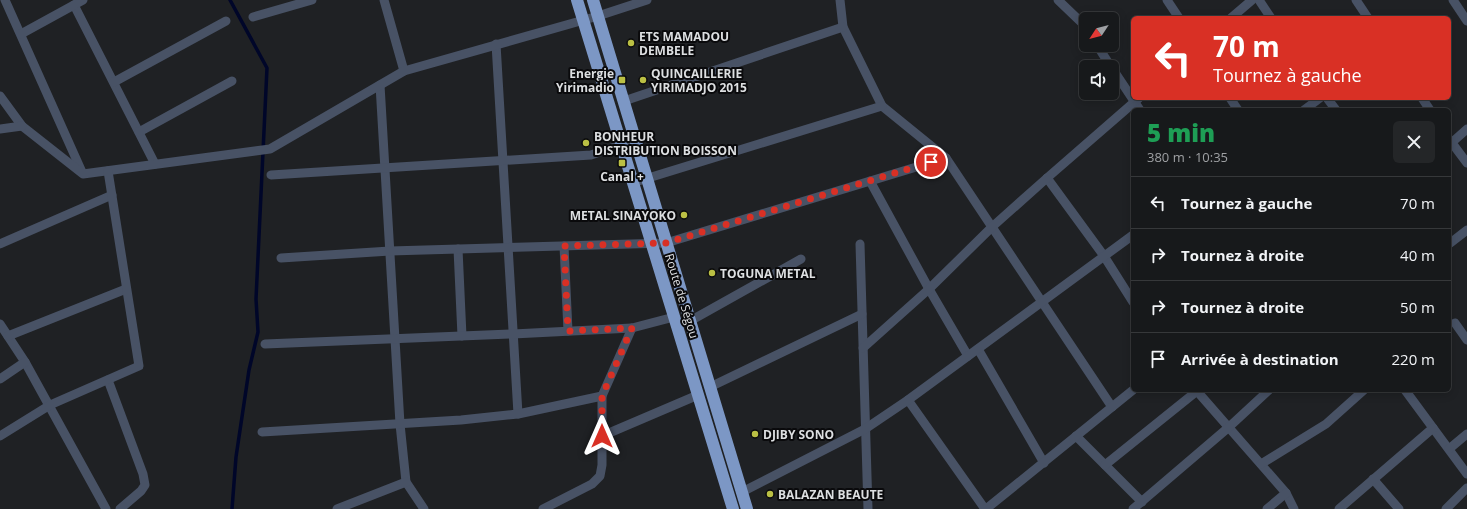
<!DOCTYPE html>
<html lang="fr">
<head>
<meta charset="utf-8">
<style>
	:root { --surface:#17191b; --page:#242628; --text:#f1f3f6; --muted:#9ea0a3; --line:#36383a }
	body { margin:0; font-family:"Open Sans",sans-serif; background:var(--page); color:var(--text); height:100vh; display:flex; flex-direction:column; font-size:15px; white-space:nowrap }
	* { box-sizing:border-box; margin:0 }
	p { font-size:13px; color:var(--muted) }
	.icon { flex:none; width:22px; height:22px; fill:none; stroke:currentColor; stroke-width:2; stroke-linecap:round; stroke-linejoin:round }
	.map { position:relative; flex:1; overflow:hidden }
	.sheet { position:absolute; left:1131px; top:108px; width:320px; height:284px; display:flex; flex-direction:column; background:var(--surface); border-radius:6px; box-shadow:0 2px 10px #0003,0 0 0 1px var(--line) }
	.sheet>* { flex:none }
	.guide { position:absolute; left:1131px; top:16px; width:320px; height:84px; border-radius:6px; box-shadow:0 2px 10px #0003,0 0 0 1px var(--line); background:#d93025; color:#fff; overflow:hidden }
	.needle { width:26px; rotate:234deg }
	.controls { position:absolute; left:1079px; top:12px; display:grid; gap:8px }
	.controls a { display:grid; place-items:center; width:40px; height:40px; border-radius:6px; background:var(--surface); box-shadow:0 2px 10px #0003,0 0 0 1px var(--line); font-size:20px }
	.pin { position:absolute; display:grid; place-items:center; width:34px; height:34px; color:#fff; margin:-17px; border:2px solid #fff; border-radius:50%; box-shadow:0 1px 4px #0007 }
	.me { position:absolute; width:44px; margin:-22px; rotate:0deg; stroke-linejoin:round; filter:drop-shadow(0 0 3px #0008) }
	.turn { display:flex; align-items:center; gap:14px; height:84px; padding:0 16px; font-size:18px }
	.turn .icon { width:52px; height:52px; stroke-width:2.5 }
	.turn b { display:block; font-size:28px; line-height:34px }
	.round { display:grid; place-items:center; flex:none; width:42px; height:42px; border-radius:6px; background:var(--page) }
	.head { display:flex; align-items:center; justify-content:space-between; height:68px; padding:0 16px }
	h1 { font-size:24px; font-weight:800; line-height:30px; color:#1e9e55 }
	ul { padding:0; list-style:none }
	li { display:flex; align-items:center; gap:12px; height:52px; padding:0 16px; border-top:1px solid var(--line) }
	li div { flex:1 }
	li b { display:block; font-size:15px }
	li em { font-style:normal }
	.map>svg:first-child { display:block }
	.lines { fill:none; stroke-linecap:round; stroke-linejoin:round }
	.stream { stroke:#000629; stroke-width:3.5 }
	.street { stroke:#485265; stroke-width:9 }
	.highway { stroke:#7c97c5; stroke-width:12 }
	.route { stroke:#d93025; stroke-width:7; stroke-dasharray:0 12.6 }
	.poi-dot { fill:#bbc044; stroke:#0a0a0c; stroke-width:1.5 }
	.labels { text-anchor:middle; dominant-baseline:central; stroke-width:4; stroke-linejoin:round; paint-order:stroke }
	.poi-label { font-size:12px; font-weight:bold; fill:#dddfe1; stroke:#0a0a0c; text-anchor:start }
	.street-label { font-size:12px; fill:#dddfe1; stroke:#0a0a0c }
</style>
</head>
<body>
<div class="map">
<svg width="1467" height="509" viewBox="0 0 1467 509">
	<rect width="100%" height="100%" fill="#1f2124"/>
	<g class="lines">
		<path class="stream" d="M230 0 267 68 256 299 258 332 249 370 236 457 232 509"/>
		<g class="street">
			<path d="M5 0 82 172"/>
			<path d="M384 0 404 71"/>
			<path d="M840 0 843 27 882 106 946 158 1112 407"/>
			<path d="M1058 0 1082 23 1086 28"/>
			<path d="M1167 0 1179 18"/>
			<path d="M1259 0 1271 18"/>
			<path d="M1356 0 1368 18"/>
			<path d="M1453 0 1467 21"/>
			<path d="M74 5 155 164"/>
			<path d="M253 17 312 0"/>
			<path d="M1231 18 1252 0"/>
			<path d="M21 34 83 0"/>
			<path d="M496 44 518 414"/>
			<path d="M1097 45 1111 67"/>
			<path d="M1112 68 1140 110"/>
			<path d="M114 82 226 21"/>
			<path d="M380 85 400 424 406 482 424 509"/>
			<path d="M0 96 22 126 83 174 270 149 404 71 598 16 647 0"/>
			<path d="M1230 98 1238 110"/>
			<path d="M1327 98 1336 110"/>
			<path d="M1422 98 1430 110"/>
			<path d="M624 101 843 27"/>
			<path d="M1304 110 1320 98"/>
			<path d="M0 129 22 126"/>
			<path d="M139 132 232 81"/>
			<path d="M1449 139 1467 163"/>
			<path d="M1449 145 1467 129"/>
			<path d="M271 175 591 155 635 140"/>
			<path d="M1047 178 1104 256 1133 302"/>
			<path d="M870 181 929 289 968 356"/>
			<path d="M632 183 882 106"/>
			<path d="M0 244 112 195"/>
			<path d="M860 244 868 509"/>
			<path d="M1449 244 1467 230"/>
			<path d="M564 246 568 331"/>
			<path d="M458 249 462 336"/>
			<path d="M281 258 390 251 666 243 946 158"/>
			<path d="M690 321 801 259"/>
			<path d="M1455 323 1467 340"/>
			<path d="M0 324 25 362 106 509"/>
			<path d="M8 336 126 289"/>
			<path d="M265 344 513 334 632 328 674 317"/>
			<path d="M863 348 929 289 992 227 1047 178 1139 98"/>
			<path d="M978 349 1044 463"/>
			<path d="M0 379 25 362"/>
			<path d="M108 380 143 474 145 485 141 491 120 509"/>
			<path d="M710 387 862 314"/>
			<path d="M1196 390 1286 493 1294 509"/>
			<path d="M1405 390 1467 474"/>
			<path d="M908 400 985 509"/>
			<path d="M262 432 461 420 518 414 602 396"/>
			<path d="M0 436 50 405 139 366 108 171"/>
			<path d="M602 436 698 395"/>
			<path d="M1076 436 1142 502"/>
			<path d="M1449 449 1467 434"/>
			<path d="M1261 464 1326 424 1364 390"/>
			<path d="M1105 465 1197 391"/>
			<path d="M1373 479 1399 509"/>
			<path d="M742 492 865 429 908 400 1133 235"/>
			<path d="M337 509 406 482"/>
			<path d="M543 509 592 484 600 476 602 465V396L632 328"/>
			<path d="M986 509 1133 390"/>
			<path d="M1133 509 1229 427 1269 390"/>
			<path d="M1267 509 1286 493"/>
			<path d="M1339 509 1433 428"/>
			<path d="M1446 509 1467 488"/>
		</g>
		<g class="highway">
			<path d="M577 0 733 509"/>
			<path d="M593 0 747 509"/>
		</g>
	</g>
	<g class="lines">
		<path class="route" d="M602 436V396L632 328 568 331 564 246 666 243 931 162"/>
	</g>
	<g class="poi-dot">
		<circle cx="631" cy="43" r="4"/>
		<rect x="618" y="76" width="8" height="8" rx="2"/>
		<circle cx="643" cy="80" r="4"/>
		<circle cx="586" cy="143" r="4"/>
		<rect x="618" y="159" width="8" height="8" rx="2"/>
		<circle cx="684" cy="215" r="4"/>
		<circle cx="712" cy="273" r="4"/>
		<circle cx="755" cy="434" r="4"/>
		<circle cx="770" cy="494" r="4"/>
	</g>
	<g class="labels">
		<g class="poi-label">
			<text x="639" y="36">ETS MAMADOU<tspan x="639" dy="14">DEMBELE</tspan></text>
			<text x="614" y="73" text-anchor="end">Energie<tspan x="614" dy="14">Yirimadio</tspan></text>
			<text x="651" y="73">QUINCAILLERIE<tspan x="651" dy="14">YIRIMADJO 2015</tspan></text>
			<text x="594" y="136">BONHEUR<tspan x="594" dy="14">DISTRIBUTION BOISSON</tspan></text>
			<text x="622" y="176" text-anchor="middle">Canal +</text>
			<text x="676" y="215" text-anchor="end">METAL SINAYOKO</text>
			<text x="720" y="273">TOGUNA METAL</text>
			<text x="763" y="434">DJIBY SONO</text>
			<text x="778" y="494">BALAZAN BEAUTE</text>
		</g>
		<g class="street-label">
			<text transform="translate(682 296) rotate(73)">Route de Ségou</text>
		</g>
	</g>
</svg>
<div class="controls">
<a><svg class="needle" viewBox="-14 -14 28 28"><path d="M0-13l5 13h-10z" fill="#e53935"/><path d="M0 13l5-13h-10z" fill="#9ea0a3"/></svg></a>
<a><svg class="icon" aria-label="sound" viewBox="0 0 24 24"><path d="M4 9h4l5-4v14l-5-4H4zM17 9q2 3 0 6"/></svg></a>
</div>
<div class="pin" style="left:931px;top:162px;background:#d93025"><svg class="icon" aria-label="arrive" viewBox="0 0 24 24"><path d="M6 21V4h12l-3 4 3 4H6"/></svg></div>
<svg class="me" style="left:602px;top:436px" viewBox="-20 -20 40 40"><path d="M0-17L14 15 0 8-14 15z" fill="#d93025" stroke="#fff" stroke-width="4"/></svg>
<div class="guide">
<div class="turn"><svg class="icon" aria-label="left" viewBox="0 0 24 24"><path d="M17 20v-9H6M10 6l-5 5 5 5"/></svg><div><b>70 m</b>Tournez à gauche</div></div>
</div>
<section class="sheet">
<div class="head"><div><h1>5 min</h1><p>380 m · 10:35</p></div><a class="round"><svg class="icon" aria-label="close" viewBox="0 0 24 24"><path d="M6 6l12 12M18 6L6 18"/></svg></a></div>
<ul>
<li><svg class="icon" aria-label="left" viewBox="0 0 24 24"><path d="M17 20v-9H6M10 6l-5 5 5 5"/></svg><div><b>Tournez à gauche</b></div><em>70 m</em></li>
<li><svg class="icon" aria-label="right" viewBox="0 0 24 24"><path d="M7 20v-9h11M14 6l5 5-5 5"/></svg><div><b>Tournez à droite</b></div><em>40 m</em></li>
<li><svg class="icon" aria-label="right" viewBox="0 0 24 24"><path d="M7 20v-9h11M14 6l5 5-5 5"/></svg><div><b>Tournez à droite</b></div><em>50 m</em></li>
<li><svg class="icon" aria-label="arrive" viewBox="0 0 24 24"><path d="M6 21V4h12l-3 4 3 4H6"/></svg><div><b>Arrivée à destination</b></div><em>220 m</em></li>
</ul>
</section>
</div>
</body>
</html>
